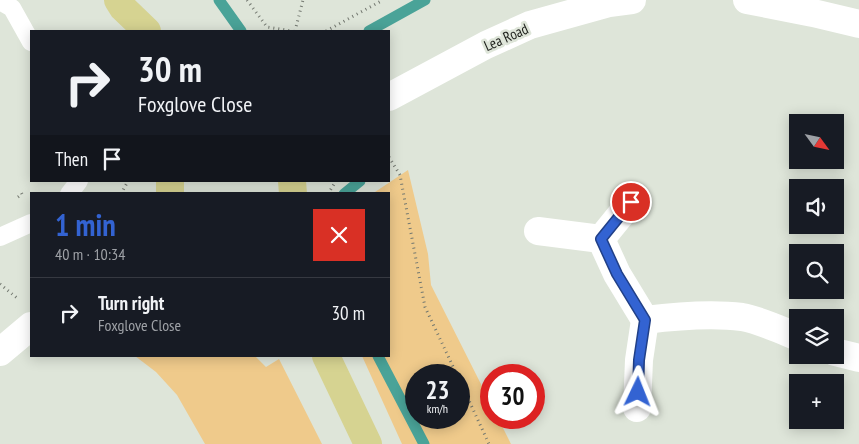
<!DOCTYPE html>
<html lang="en">
<head>
<meta charset="utf-8">
<style>
	:root { --surface:#171b24; --page:#20242c; --text:#f1f3f6; --muted:#9ea1a6; --line:#363941; --accent:#3363d2 }
	body { margin:0; font-family:"PT Sans Narrow",sans-serif; background:var(--page); color:var(--text); height:100vh; display:flex; flex-direction:column; font-size:19px; white-space:nowrap }
	* { box-sizing:border-box; margin:0 }
	p { font-size:16px; color:var(--muted) }
	.icon { flex:none; width:28px; height:28px; fill:none; stroke:currentColor; stroke-width:2; stroke-linecap:round; stroke-linejoin:round }
	.map { position:relative; flex:1; overflow:hidden }
	.details { position:absolute; left:30px; top:192px; width:360px; height:165px; display:flex; flex-direction:column; background:var(--surface); border-radius:0px; box-shadow:0 2px 12px #0003 }
	.details>* { flex:none }
	.hud { position:absolute; left:30px; top:30px; width:360px; height:152px; border-radius:0px; box-shadow:0 2px 12px #0003; background:#171b24; color:var(--text); overflow:hidden }
	.needle { width:32px; rotate:123deg }
	.buttons { position:absolute; left:789px; top:114px; display:grid; gap:10px }
	.buttons a { display:grid; place-items:center; width:55px; height:55px; border-radius:0px; background:var(--surface); box-shadow:0 2px 12px #0003; font-size:25px }
	.speed { position:absolute; left:405px; top:364px; display:flex; gap:10px; font-size:25px; font-weight:700; text-align:center }
	.speed>* { display:grid; place-content:center; width:65px; height:65px; border-radius:50%; background:var(--surface); box-shadow:0 2px 12px #0003; line-height:1 }
	.speed small { font-size:12px; font-weight:400 }
	.speed .limit { border:8px solid #d22; background:#fff; color:#111 }
	.pin { position:absolute; display:grid; place-items:center; width:42px; height:42px; color:#fff; margin:-21px; border:2px solid #fff; border-radius:50%; box-shadow:0 1px 5px #0007 }
	.me { position:absolute; width:55px; margin:-28px; rotate:2deg; stroke-linejoin:round; filter:drop-shadow(0 0 4px #0008) }
	.turn { display:flex; align-items:center; gap:18px; height:105px; padding:0 25px; font-size:22px }
	.turn .icon { width:65px; height:65px; stroke-width:2.5 }
	.turn b { display:block; font-size:35px; line-height:42px }
	.then { display:flex; align-items:center; height:48px; padding:0 25px; background:#0003; gap:10px; font-size:19px }
	.round { display:grid; place-items:center; flex:none; width:52px; height:52px; border-radius:0px; background:var(--page) }
	.head { display:flex; align-items:center; justify-content:space-between; height:85px; padding:0 25px }
	h1 { font-size:30px; font-weight:600; line-height:38px; color:var(--accent) }
	ul { padding:0; list-style:none }
	li { display:flex; align-items:center; gap:15px; height:70px; padding:0 25px; border-top:1px solid var(--line) }
	li div { flex:1 }
	li b { display:block; font-size:19px }
	li em { font-style:normal }
	.map>svg:first-child { display:block }
	.green { fill:#efca8b; fill-rule:evenodd }
	.lines { fill:none; stroke-linecap:round; stroke-linejoin:round }
	.stream { stroke:#4aa398; stroke-width:11 }
	.path { stroke:#737870; stroke-width:3; stroke-dasharray:1 4; stroke-linecap:butt }
	.service { stroke:#fff; stroke-width:18 }
	.minor { stroke:#fff; stroke-width:28 }
	.tertiary { stroke:#fff; stroke-width:28 }
	.primary { stroke:#d6d391; stroke-width:28 }
	.route-casing { stroke:#214088; stroke-width:12 }
	.route { stroke:#3363d2; stroke-width:9 }
	.labels { text-anchor:middle; dominant-baseline:central; stroke-width:5; stroke-linejoin:round; paint-order:stroke }
	.street-label { font-size:15px; fill:#1c1e1a; stroke:#dee5d9 }
</style>
</head>
<body>
<div class="map">
<svg width="859" height="444" viewBox="0 0 859 444">
	<rect width="100%" height="100%" fill="#dee5d9"/>
	<g class="green">
		<path d="M408 170 428 254 431 285 491 404V418H498L511 444H402L362 356H389V194H372ZM416 375H459V418H416Z"/>
		<path d="M135 356H255L266 367 279 359 322 444H205L177 395 156 372Z"/>
	</g>
	<g class="lines">
		<g class="stream">
			<path d="M219 0 241 31"/>
			<path d="M369 31 425 0"/>
			<path d="M344 194 360 181"/>
			<path d="M378 356 424 444"/>
		</g>
		<g class="path">
			<path d="M247 0 267 27 292 31"/>
			<path d="M295 31 303 0"/>
			<path d="M326 31 383 0"/>
			<path d="M389 157 400 175 425 307 457 375"/>
			<path d="M121 194 128 181"/>
			<path d="M328 194 336 181"/>
			<path d="M18 197 22 194 20 190"/>
			<path d="M0 284 17 298"/>
			<path d="M459 379 489 444"/>
		</g>
		<g class="service">
			<path d="M0 1 12 8 31 42"/>
			<path d="M69 194 79 181"/>
			<path d="M0 237 31 223"/>
		</g>
		<g class="minor">
			<path d="M631 202 601 239 617 274 645 320 639 360 637 408"/>
			<path d="M538 231 601 239"/>
			<path d="M645 320C677 316 710 313 742 317 759 320 781 330 798 337"/>
			<path d="M0 352 31 326"/>
			<path d="M835 352 859 358"/>
		</g>
		<g class="tertiary">
			<path d="M747 0 813 13 859 24"/>
			<path d="M389 97 486 45 530 25 609 3 632 0"/>
		</g>
		<g class="primary">
			<path d="M118 0 123 8 147 31"/>
			<path d="M170 181V194"/>
			<path d="M292 181 293 194"/>
			<path d="M326 356 368 444"/>
		</g>
	</g>
	<g class="lines">
		<defs>
			<path id="route" d="M631 202 601 239 617 274 645 320 639 360 638 392"/>
		</defs>
		<use href="#route" class="route-casing"/>
		<use href="#route" class="route"/>
	</g>
	<g class="labels">
		<g class="street-label">
			<text transform="translate(506 37) rotate(-24)">Lea Road</text>
		</g>
	</g>
</svg>
<div class="buttons">
<a><svg class="needle" viewBox="-14 -14 28 28"><path d="M0-13l5 13h-10z" fill="#e53935"/><path d="M0 13l5-13h-10z" fill="#9ea1a6"/></svg></a>
<a><svg class="icon" aria-label="sound" viewBox="0 0 24 24"><path d="M4 9h4l5-4v14l-5-4H4zM17 9q2 3 0 6"/></svg></a>
<a><svg class="icon" aria-label="search" viewBox="0 0 24 24"><circle cx="10" cy="10" r="6"/><path d="M15 15l6 6"/></svg></a>
<a><svg class="icon" aria-label="layers" viewBox="0 0 24 24"><path d="M12 4l9 5-9 5-9-5zM3 14l9 5 9-5"/></svg></a>
<a>+</a>
</div>
<div class="speed"><div>23<small>km/h</small></div><div class="limit">30</div></div>
<div class="pin" style="left:631px;top:202px;background:#d93025"><svg class="icon" aria-label="arrive" viewBox="0 0 24 24"><path d="M6 21V4h12l-3 4 3 4H6"/></svg></div>
<svg class="me" style="left:638px;top:392px" viewBox="-20 -20 40 40"><path d="M0-17L14 15 0 8-14 15z" fill="#3363d2" stroke="#fff" stroke-width="4"/></svg>
<div class="hud">
<div class="turn"><svg class="icon" aria-label="right" viewBox="0 0 24 24"><path d="M7 20v-9h11M14 6l5 5-5 5"/></svg><div><b>30 m</b>Foxglove Close</div></div>
<div class="then">Then<svg class="icon" aria-label="arrive" viewBox="0 0 24 24"><path d="M6 21V4h12l-3 4 3 4H6"/></svg></div>
</div>
<section class="details">
<div class="head"><div><h1>1 min</h1><p>40 m · 10:34</p></div><a class="round" style="background:#d93025;color:#fff"><svg class="icon" aria-label="close" viewBox="0 0 24 24"><path d="M6 6l12 12M18 6L6 18"/></svg></a></div>
<ul>
<li><svg class="icon" aria-label="right" viewBox="0 0 24 24"><path d="M7 20v-9h11M14 6l5 5-5 5"/></svg><div><b>Turn right</b><p>Foxglove Close</p></div><em>30 m</em></li>
</ul>
</section>
</div>
</body>
</html>
